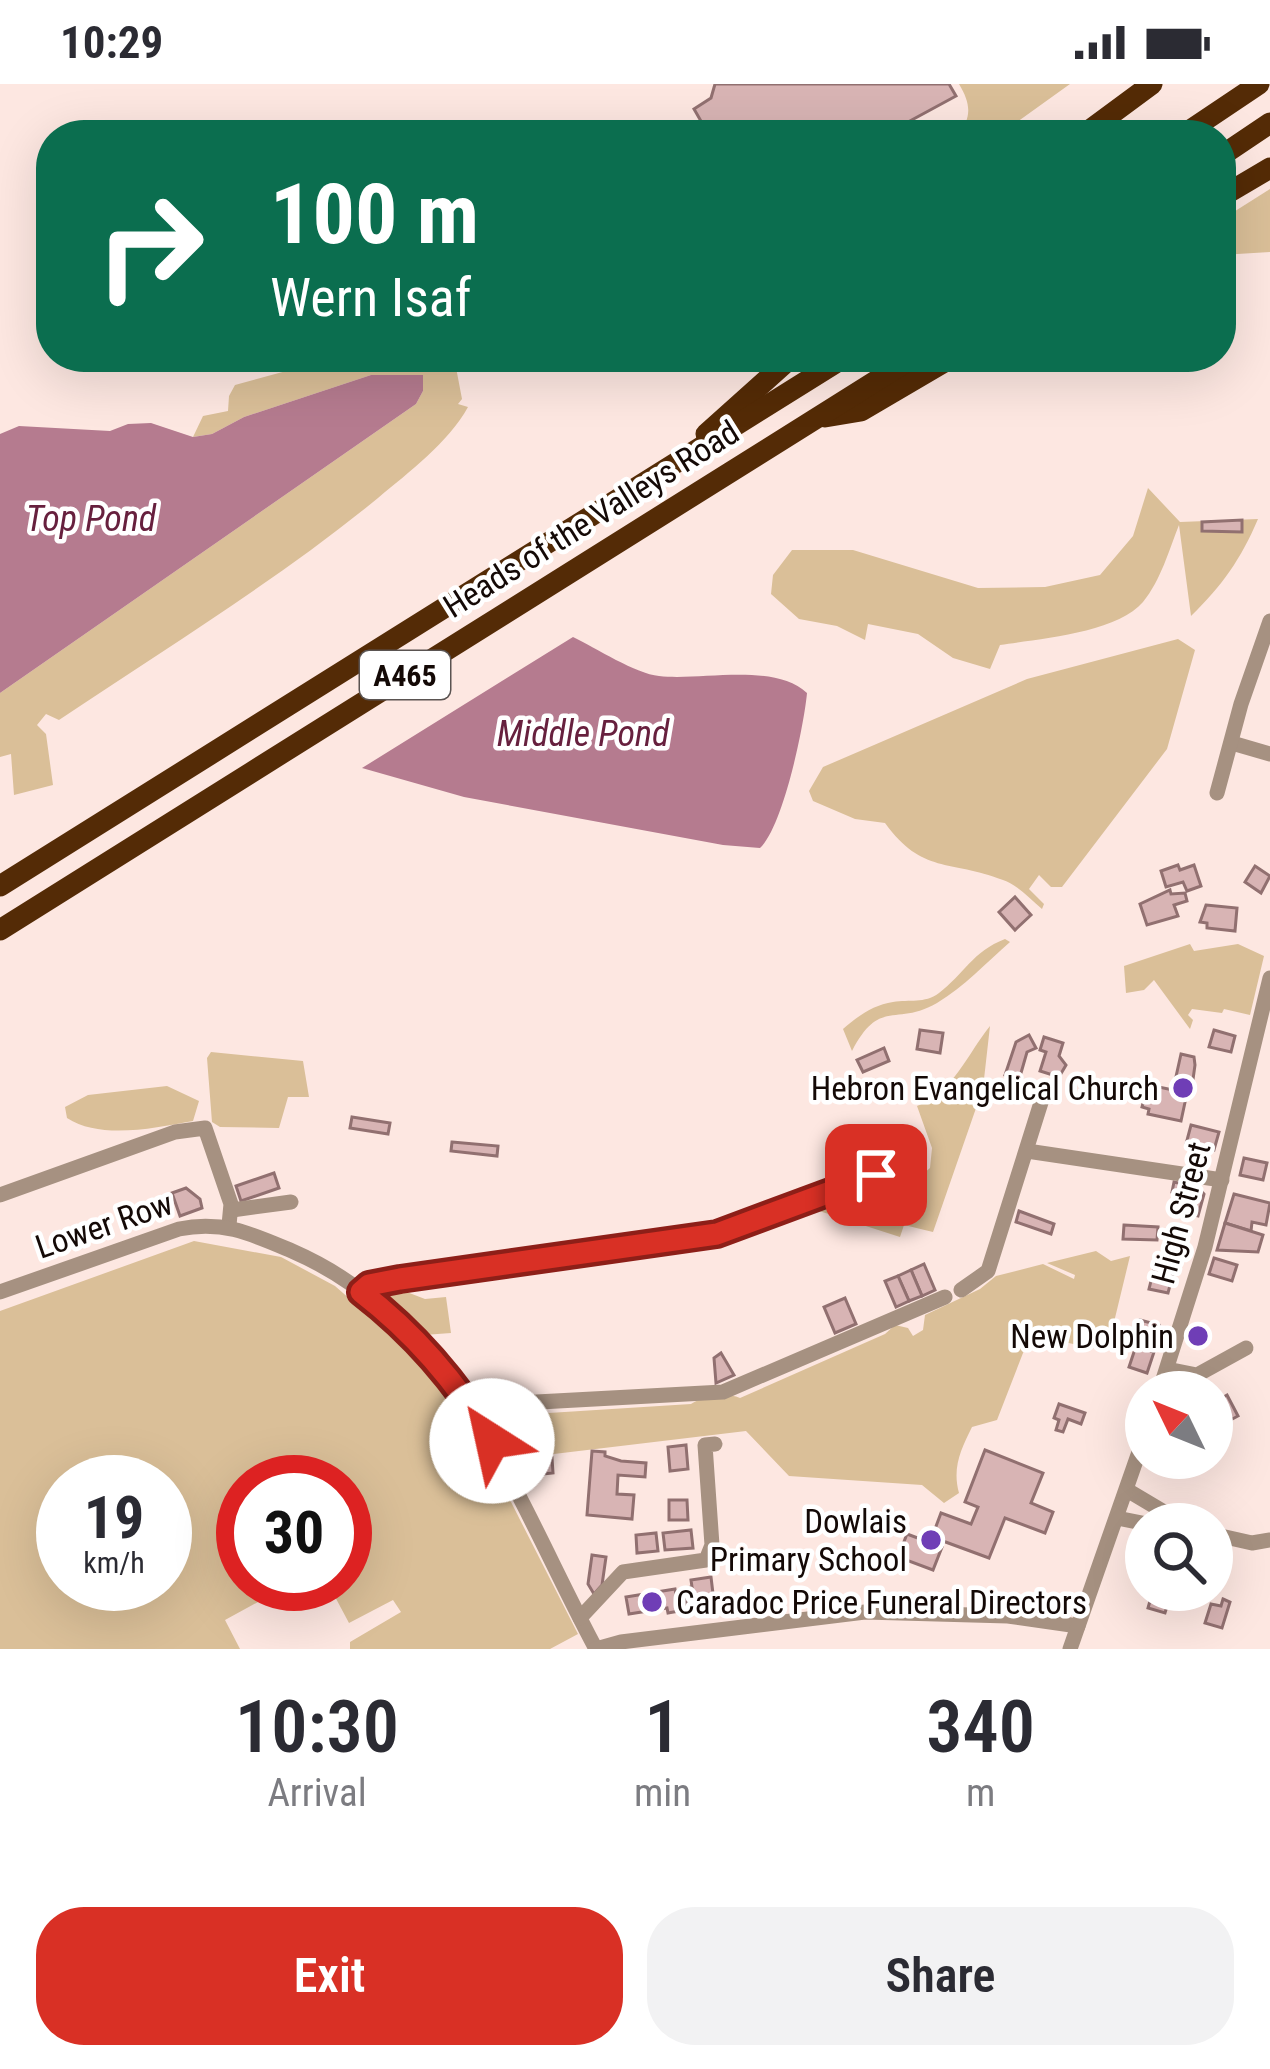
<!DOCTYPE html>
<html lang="en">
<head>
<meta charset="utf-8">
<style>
	:root { --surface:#fff; --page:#f2f2f3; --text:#2b2b33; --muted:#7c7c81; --accent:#d93025 }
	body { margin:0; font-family:"Roboto Condensed",sans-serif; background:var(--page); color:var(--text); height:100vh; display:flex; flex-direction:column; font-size:45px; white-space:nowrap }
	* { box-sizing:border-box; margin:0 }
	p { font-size:39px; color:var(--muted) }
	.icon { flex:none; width:66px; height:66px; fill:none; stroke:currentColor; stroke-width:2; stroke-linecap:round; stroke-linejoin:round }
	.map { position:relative; height:1565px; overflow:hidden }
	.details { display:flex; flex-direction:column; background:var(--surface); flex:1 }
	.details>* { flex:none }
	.guide { position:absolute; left:36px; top:36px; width:1200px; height:252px; border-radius:48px; box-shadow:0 12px 48px #0002; background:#0b6e4f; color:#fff; overflow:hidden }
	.needle { width:78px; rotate:313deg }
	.tools { position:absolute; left:1125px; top:1287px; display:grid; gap:24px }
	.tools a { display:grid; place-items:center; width:108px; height:108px; border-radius:50%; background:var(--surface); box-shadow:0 12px 48px #0002; font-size:60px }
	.speed { position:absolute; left:36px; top:1371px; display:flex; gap:24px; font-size:60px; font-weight:700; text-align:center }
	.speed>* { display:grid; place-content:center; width:156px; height:156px; border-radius:50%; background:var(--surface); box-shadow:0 12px 48px #0002; line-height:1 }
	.speed small { font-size:30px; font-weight:400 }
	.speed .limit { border:18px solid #d22; background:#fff; color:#111 }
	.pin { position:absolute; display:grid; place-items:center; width:102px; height:102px; color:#fff; margin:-51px; border-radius:24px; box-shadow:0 6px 18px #0006 }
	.me { position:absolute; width:132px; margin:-66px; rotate:325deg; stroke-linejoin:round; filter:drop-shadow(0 0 9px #0008) }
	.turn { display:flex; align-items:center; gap:42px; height:252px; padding:0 36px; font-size:54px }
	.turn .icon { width:156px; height:156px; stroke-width:2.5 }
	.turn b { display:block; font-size:84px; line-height:102px }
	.eta { display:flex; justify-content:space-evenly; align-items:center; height:204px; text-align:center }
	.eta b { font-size:72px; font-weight:600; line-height:84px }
	.primary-button { display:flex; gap:24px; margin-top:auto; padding:24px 36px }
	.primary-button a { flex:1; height:138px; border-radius:48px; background:var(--accent); color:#fff; font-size:48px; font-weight:600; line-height:138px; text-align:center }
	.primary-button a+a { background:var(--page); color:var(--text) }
	.status { display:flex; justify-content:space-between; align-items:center; height:84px; padding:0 60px; background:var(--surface); direction:ltr }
	.status svg { height:33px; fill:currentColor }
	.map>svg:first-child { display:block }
	.green { fill:#dabf98; fill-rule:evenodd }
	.water { fill:#b57b8f }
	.building { fill:#d8b4b4; stroke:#917070; stroke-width:3 }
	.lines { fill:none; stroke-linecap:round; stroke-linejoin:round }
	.minor { stroke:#a69181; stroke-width:15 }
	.highway { stroke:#542b06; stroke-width:21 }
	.route-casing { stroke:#8d1f18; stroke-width:30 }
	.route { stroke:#d93025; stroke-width:21 }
	.poi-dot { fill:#6f3eb6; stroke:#fff; stroke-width:4.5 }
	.labels { text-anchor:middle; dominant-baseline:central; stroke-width:9; stroke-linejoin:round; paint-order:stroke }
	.shield { fill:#fff; stroke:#5a5351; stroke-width:3 }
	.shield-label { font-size:30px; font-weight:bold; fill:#140906 }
	.street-label { font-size:33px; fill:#140906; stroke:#fff }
	.poi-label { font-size:33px; fill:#140906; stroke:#fff; text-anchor:end }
	.water-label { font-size:36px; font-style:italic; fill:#67203e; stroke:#fff }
</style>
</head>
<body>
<div class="status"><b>10:29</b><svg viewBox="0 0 49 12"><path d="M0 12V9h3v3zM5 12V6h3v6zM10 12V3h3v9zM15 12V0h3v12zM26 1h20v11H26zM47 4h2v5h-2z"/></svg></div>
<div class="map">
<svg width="1270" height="1565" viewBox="0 0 1270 1565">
	<rect width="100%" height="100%" fill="#fde7e1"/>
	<g class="green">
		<path d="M959 0H1070L999 51H958C972 33 971 20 959 0Z"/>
		<path d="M1270 105V168L1221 171V136Z"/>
		<path d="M356 273H454L462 315 458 320 468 323C448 359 409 388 378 414 278 496 166 564 59 636L46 630 37 641 46 650 53 701 14 711 11 670 0 673V609L416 320 423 307 371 291 244 333 212 350 193 353 203 332 228 327 229 312 235 301 323 277Z"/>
		<path d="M1148 404 1180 438 1258 435C1241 475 1222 502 1191 532L1179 441C1169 466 1161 496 1143 518 1117 549 1038 555 1000 561L990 585 953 574 918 550 868 540 865 556 837 542 799 535 771 510 773 491 792 466H853L978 504 1045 503 1100 491 1133 452Z"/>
		<path d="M1178 555 1195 566 1167 665 1062 803H1051L1039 791 1029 805 1044 820 1042 825C1030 815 1018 801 1003 796 949 775 923 791 885 739L855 735 813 717 809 707 823 683 1027 595Z"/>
		<path d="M1005 855 1010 858C987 878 964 903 937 919 896 943 880 913 852 967L843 945C858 932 873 921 893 918 910 915 924 920 939 909 963 891 973 867 1005 855Z"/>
		<path d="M1190 860 1194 867 1238 860 1264 872 1250 931 1224 925 1222 929 1192 925 1188 931 1193 936 1190 945 1154 896 1144 906 1126 909 1124 882Z"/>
		<path d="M990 942 983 1004 933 1148 904 1141 900 1153 816 1126 863 1108 874 1118 903 1107 930 1084 932 1064 917 1022C953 1009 968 969 990 942Z"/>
		<path d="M211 968 303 977 309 1013H288L279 1044 220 1043 212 1038 207 974Z"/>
		<path d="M167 1002 199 1017 193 1037C154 1044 101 1056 67 1034L65 1023 88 1011Z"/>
		<path d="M194 1157 281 1173 335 1202 415 1272 479 1355 578 1550 550 1565H350V1558L401 1528 393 1516 349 1539 333 1509 323 1513 316 1500H345V1398H243V1500H291L225 1536 240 1565H0V1227ZM63 1398H165V1500H63Z"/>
		<path d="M1096 1167 1111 1177 1130 1172 1107 1267 1030 1251 997 1336 972 1343C961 1365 952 1384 959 1409L944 1419 922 1401 789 1392 746 1347 512 1375 493 1336C502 1325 521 1322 533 1330L691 1320C704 1312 725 1308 740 1314L885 1250 895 1241 908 1244 913 1252 923 1246 925 1231 980 1205 996 1192 1043 1180 1074 1195 1075 1191 1047 1179Z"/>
		<path d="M399 1205 425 1215 446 1213 451 1249 424 1251 389 1215 391 1208Z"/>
	</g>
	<g class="water">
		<path d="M371 291H423V307L416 320 0 609V350L19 342 110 347 128 340 151 339 193 353 212 350 244 333Z"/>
		<path d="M573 553C596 564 636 590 659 592 701 597 773 578 807 609 804 642 783 743 760 764L723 761 464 713 362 684Z"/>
	</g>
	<g class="building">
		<path d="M715 0H949L956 12 884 51H810L802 39 769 50 728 46 709 51 694 25 711 14Z"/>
		<path d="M1242 436V448L1202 447V438Z"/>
		<path d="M1178 781 1180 786 1194 781 1201 802 1187 807 1183 798 1166 803 1161 787Z"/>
		<path d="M1255 782 1270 792 1261 809 1245 798Z"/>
		<path d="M1170 806 1171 810 1185 809 1187 817 1174 821 1178 832 1147 841 1140 820Z"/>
		<path d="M1015 813 1031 831 1015 846 999 828Z"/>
		<path d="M1206 821 1237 824 1235 847 1207 844V839L1200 838Z"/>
		<path d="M920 946 943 949 940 969 917 965Z"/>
		<path d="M1214 946 1235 952 1231 968 1209 963Z"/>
		<path d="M1029 951 1036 964 1027 968 1019 996 1005 991 1016 958Z"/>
		<path d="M1044 953 1063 959 1059 972 1066 981 1059 993 1040 987 1046 968 1040 966Z"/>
		<path d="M884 964 889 977 863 988 857 976Z"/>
		<path d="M1181 970 1194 973 1195 981 1191 1010 1187 1009 1181 1037 1148 1030 1149 1025 1142 1023 1146 1008 1153 1010 1154 1002 1173 1006Z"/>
		<path d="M352 1033 390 1039 388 1050 350 1044Z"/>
		<path d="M1191 1041 1219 1048 1214 1066 1207 1064 1206 1069 1189 1064 1186 1060Z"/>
		<path d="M452 1058 498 1062 497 1072 451 1067Z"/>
		<path d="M1244 1074 1267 1079 1263 1096 1240 1091Z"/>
		<path d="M274 1089 279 1104 241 1117 236 1102Z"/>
		<path d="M1174 1098 1199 1104 1204 1110 1198 1132 1174 1126 1178 1109 1172 1108Z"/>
		<path d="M186 1104 200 1115 202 1124 180 1132 172 1109Z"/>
		<path d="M1234 1110 1270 1119 1266 1141 1252 1138 1251 1147 1225 1139Z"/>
		<path d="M1019 1127 1054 1140 1051 1150 1016 1138Z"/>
		<path d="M1225 1139 1263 1151 1258 1168 1217 1166Z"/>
		<path d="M1124 1141 1158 1143 1157 1156 1123 1155Z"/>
		<path d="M1214 1174 1237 1181 1232 1197 1209 1190Z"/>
		<path d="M924 1180 935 1206 922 1212 911 1186Z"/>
		<path d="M1155 1181 1174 1186 1168 1209 1149 1205Z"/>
		<path d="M911 1186 922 1212 909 1217 898 1192Z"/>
		<path d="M898 1192 909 1217 896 1223 885 1197Z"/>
		<path d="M845 1214 856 1240 835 1249 824 1223Z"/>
		<path d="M1140 1236 1159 1241 1153 1264 1134 1259Z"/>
		<path d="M1136 1262 1154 1268 1147 1289 1129 1283Z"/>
		<path d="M721 1269 734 1291 716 1299 714 1274Z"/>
		<path d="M1227 1311 1238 1332 1223 1340 1213 1319Z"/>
		<path d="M1059 1320 1085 1329 1081 1340 1068 1335 1063 1348 1056 1346 1059 1336 1054 1334Z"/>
		<path d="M686 1361 688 1385 670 1387 668 1363Z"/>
		<path d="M985 1366 1043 1389 1031 1419 1053 1428 1045 1449 1005 1434 989 1474 932 1453 941 1429 971 1440 978 1423 965 1418Z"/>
		<path d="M592 1367 605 1368V1372L621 1377 646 1379 645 1393 618 1391 617 1410 634 1411 632 1435 587 1431Z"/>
		<path d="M552 1374 553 1389 524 1392 523 1377Z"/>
		<path d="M669 1416H687L688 1436H669Z"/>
		<path d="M691 1446 693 1464 665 1466 663 1449Z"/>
		<path d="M656 1449 658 1467 637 1469 636 1451Z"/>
		<path d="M907 1450 942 1463 933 1486 898 1473Z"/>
		<path d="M760 1468 763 1487 734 1486 732 1471Z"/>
		<path d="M592 1471 606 1473 602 1501 594 1510 588 1500Z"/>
		<path d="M711 1493 714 1518 687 1522 685 1504 692 1503 691 1496Z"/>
		<path d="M675 1505 679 1527 668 1529 667 1524 629 1530 626 1513Z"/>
		<path d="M1153 1506H1172L1165 1529 1148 1524Z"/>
		<path d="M1223 1515 1230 1518 1222 1544 1205 1539 1211 1520 1221 1522Z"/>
	</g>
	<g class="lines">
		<g class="minor">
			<path d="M1232 659 1270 670"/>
			<path d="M1217 709 1241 620 1270 537"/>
			<path d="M1027 1067 1222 1096"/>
			<path d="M0 1111 175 1048 205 1044 231 1120 229 1141"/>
			<path d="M232 1126 291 1118"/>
			<path d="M961 1206 988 1187 1044 1009"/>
			<path d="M0 1208 179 1145C223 1136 252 1150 292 1167 460 1240 516 1416 596 1565"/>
			<path d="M361 1208 369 1200 383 1197 717 1150 876 1091 881 1103"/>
			<path d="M1167 1285 1197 1291 1246 1264"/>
			<path d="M1159 1308 1205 1163 1270 894"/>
			<path d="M477 1332 501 1320 723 1308 945 1213"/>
			<path d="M1127 1406 1164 1428 1172 1438"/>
			<path d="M1117 1434 1147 1440"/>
			<path d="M1212 1450 1252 1459 1270 1456"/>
			<path d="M580 1534 623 1488 706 1476 712 1461 705 1361 715 1360"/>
			<path d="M596 1565 621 1558 865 1528 1008 1532 1078 1542"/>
			<path d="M1070 1565 1146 1348"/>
		</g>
		<g class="highway">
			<path d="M1083 51 1152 0"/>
			<path d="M1183 51 1259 0"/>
			<path d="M1221 72 1270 39"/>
			<path d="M1221 113 1270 84"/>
			<path d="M825 333 861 327 953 273"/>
			<path d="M706 350 792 273"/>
			<path d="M0 802 845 273"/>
			<path d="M0 846 914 273"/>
		</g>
	</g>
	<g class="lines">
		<defs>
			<path id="route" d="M492 1357C458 1300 413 1248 361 1208L369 1201 400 1195 717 1150 876 1091"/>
		</defs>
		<use href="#route" class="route-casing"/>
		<use href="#route" class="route"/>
	</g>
	<g class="poi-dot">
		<circle cx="1183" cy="1004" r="12"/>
		<circle cx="1198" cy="1252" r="12"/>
		<circle cx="931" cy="1456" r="12"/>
		<circle cx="652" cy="1518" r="12"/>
	</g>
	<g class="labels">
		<rect class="shield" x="360" y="567" width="90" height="48" rx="9"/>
		<g class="shield-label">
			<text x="405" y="591">A465</text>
		</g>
		<g class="street-label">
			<text transform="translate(591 435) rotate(-32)">Heads of the Valleys Road</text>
			<text transform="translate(1181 1129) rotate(-75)">High Street</text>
			<text transform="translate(104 1141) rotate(-19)">Lower Row</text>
		</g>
		<g class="poi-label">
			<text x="1159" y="1004">Hebron Evangelical Church</text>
			<text x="1174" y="1252">New Dolphin</text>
			<text x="907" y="1437">Dowlais<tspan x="907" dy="38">Primary School</tspan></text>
			<text x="676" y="1518" text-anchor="start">Caradoc Price Funeral Directors</text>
		</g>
		<g class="water-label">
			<text x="91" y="435">Top Pond</text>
			<text x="583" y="650">Middle Pond</text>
		</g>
	</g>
</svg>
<div class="tools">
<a><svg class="needle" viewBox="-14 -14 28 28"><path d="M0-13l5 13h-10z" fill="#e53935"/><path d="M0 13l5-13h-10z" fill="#7c7c81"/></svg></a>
<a><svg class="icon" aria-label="search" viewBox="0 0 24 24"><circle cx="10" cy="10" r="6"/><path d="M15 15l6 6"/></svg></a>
</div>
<div class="speed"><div>19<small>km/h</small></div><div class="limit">30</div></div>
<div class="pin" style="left:876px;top:1091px;background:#d93025"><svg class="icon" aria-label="arrive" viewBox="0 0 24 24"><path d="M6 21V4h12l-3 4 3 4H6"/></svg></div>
<svg class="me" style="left:492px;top:1357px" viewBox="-20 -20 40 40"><circle r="19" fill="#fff"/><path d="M0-13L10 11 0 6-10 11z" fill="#d93025"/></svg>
<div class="guide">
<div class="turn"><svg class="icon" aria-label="right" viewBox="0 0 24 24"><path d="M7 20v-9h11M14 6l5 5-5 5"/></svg><div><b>100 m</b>Wern Isaf</div></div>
</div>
</div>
<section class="details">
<div class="eta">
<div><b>10:30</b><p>Arrival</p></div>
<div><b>1</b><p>min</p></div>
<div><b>340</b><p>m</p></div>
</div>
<div class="primary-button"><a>Exit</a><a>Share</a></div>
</section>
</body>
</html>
